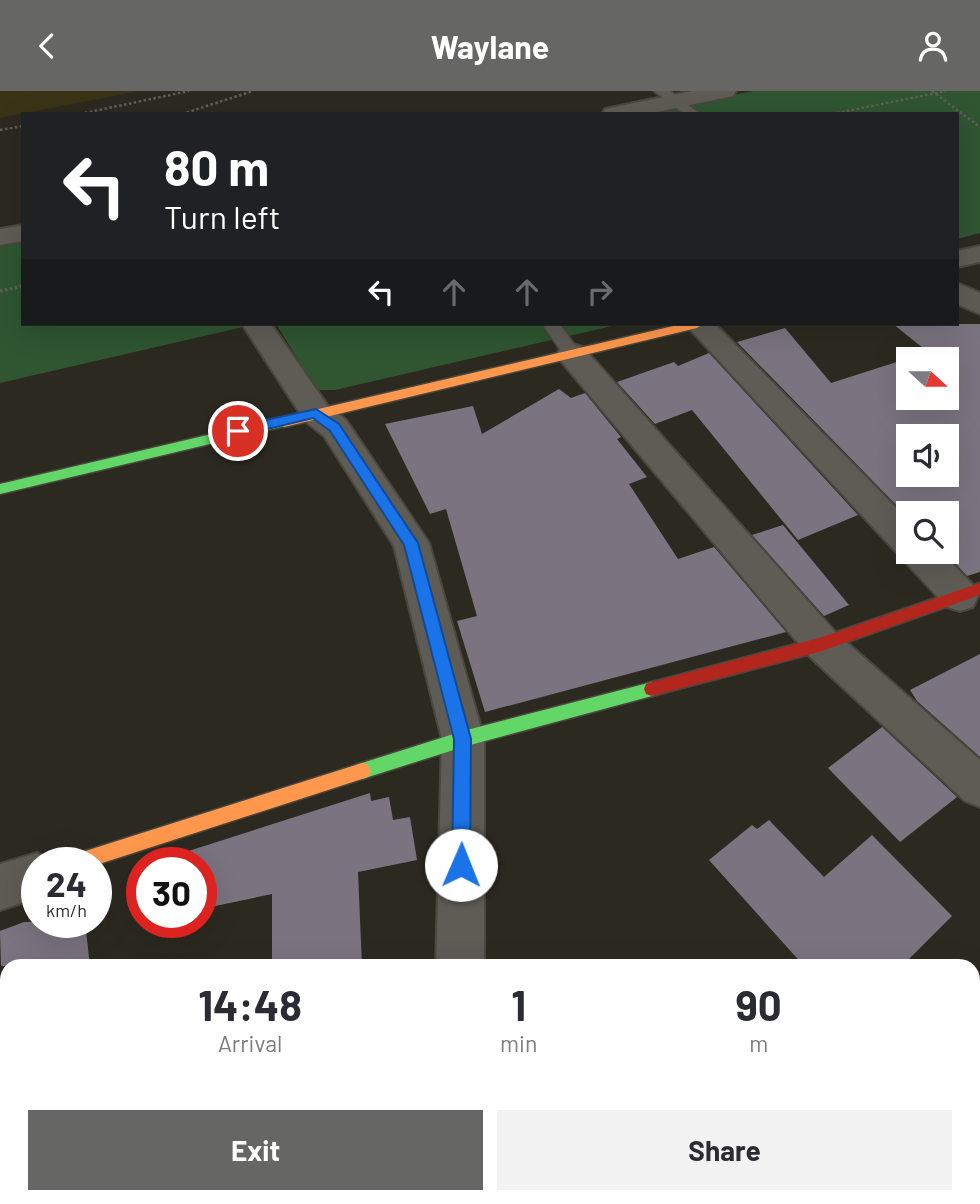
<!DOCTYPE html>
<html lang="en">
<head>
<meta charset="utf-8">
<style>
	:root { --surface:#fff; --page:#f2f2f3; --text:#2b2b33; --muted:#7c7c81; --accent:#666664 }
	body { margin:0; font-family:Barlow,sans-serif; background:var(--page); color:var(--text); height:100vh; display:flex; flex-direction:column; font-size:26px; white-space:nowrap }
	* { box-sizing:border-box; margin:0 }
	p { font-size:23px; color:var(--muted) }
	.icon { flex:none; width:38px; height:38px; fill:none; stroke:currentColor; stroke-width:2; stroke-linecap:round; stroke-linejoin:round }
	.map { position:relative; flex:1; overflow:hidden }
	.details { position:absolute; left:0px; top:868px; width:980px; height:245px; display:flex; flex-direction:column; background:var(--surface); border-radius:21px 21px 0 0; box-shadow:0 7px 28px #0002 }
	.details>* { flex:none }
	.banner { position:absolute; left:21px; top:21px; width:938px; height:214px; border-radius:0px; box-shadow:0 7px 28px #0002; background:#202124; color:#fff; overflow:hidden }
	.needle { width:46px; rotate:111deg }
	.buttons { position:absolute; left:896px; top:256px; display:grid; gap:14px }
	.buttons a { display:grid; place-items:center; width:63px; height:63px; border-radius:0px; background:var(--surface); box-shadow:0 7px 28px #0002; font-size:35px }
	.speed { position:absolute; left:21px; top:756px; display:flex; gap:14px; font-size:35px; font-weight:700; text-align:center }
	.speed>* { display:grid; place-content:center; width:91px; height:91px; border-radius:50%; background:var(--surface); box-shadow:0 7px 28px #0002; line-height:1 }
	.speed small { font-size:18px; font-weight:400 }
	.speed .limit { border:10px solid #d22; background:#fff; color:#111 }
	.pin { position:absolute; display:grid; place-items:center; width:60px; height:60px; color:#fff; margin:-30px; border:4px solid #fff; border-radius:50%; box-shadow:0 2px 7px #0007 }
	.me { position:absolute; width:77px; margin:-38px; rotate:1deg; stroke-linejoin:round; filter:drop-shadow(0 0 5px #0008) }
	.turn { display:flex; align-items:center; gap:24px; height:147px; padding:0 28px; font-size:32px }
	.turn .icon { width:91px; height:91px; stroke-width:2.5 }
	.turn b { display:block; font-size:49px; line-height:60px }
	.lanes { display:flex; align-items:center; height:66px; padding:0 28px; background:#0003; justify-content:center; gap:35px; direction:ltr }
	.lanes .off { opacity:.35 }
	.eta { display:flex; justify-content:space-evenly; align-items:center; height:119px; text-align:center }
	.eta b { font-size:42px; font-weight:700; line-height:49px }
	.cta { display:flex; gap:14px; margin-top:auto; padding:14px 28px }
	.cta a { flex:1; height:80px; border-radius:0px; background:var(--accent); color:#fff; font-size:28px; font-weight:700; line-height:80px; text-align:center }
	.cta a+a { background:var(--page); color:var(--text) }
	header { display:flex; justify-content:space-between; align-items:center; height:91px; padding:0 28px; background:var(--accent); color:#fff; font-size:32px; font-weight:700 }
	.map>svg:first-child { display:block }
	.green { fill:#2f5531 }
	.sand { fill:#3a3315 }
	.building { fill:#7b7480; fill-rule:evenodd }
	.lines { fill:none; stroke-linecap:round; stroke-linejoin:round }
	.lane-casing { stroke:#49473e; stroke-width:3 }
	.street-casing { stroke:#49473e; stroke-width:4 }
	.fast-casing { stroke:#49473e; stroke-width:3 }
	.slow-casing { stroke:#49473e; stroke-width:3 }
	.jam-casing { stroke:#49473e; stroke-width:3 }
	.path-far1 { stroke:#615f58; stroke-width:2.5; stroke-dasharray:2.5 2.5; stroke-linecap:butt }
	.path { stroke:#615f58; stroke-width:3.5; stroke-dasharray:2.5 2.5; stroke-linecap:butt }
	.lane { fill:#5e5c55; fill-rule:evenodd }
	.street { fill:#5e5c55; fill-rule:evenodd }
	.fast { fill:#63d668; fill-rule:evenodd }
	.slow { fill:#ff974d; fill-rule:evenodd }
	.jam { fill:#b3261e; fill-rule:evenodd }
	.route { fill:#1a73e8; stroke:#114b97; stroke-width:2 }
</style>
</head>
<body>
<header><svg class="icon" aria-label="back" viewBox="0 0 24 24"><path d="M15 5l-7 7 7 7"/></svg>Waylane<svg class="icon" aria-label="person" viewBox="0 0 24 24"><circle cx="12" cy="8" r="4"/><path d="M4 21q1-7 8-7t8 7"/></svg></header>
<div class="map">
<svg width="980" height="1113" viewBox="0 0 980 1113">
	<rect width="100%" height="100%" fill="#2c2a20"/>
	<g class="green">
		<path d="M753 0H980V142L957 148V23H643Z"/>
		<path d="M23 150V233H256L0 292V154Z"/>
		<path d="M276 233H621L335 299H317Z"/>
	</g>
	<path class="sand" d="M0 0H139L0 27Z"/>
	<g class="building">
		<path d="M893 233H980V481L967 485 944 460H947V422H908V426L737 251 785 237 831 292 928 261ZM908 268H947V306H908ZM908 345H947V383H908Z"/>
		<path d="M709 262 858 424 798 449 692 319 655 333 617 291 674 271 678 275Z"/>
		<path d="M559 298 571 307 585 302 621 346 617 348 647 386 629 393 678 468 714 456 786 541 485 621 457 530 477 525 446 418 430 423 385 333 473 315 482 343Z"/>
		<path d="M783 434 849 514 824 525 752 444Z"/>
		<path d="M980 563V666L917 610 910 599Z"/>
		<path d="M882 636 957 706 900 751 828 677Z"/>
		<path d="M370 702 371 710 389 706 393 729 410 726 417 769 358 781 362 875H272V803L201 818V772H151Z"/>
		<path d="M769 729 824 786 872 744 952 825 902 875H804L709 769 752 734 757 738Z"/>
		<path d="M24 831H85L90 875H1L0 840Z"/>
	</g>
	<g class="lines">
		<defs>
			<g id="lane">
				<path d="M654 0H670L700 23H684Z"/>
				<path d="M542 233H560L581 263 578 267H566Z"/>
			</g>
			<g id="street">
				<path d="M692 0H736L733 5 647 23H602L605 18Z"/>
				<path d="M23 134V150L0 154V138Z"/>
				<path d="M980 155V171L957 176V160Z"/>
				<path d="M957 192 980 202V223L957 213Z"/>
				<path d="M242 233H271L327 314 346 329 429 452 484 648V875H436L442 648 394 455 324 345 305 330Z"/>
				<path d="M685 233H715L908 429V460H940L973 494 978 505 973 516 960 520 947 516Z"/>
				<path d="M572 253 583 256 836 542 980 669V716L965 710 808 564 561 270 557 263 561 256Z"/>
				<path d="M37 762 54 772H37V807L0 819V773Z"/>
				<path d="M7 1075V1106H33L30 1113H0V1078Z"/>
				<path d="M465 1106H519L521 1113H467Z"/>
			</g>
			<g id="fast">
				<path d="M284 326 289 328V334L0 403V393Z"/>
				<path d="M652 591 658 593 660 598 658 603 652 605 463 656 362 688 356 686 353 680 356 674 362 672 463 640Z"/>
			</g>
			<g id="slow">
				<path d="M682 233H703L697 237 284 336 277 331 284 326Z"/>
				<path d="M362 672 368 674 371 680 368 686 362 688 96 774V772H67L70 766 76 763Z"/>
			</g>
			<path id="jam" d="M980 492V504L822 560 652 605 646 603 644 598 646 593 652 591 822 546Z"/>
		</defs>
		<use href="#lane" class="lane-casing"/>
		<use href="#street" class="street-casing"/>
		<use href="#fast" class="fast-casing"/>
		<use href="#slow" class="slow-casing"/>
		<use href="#jam" class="jam-casing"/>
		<g class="path-far1">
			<path d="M932 0 980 36"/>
			<path d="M80 23 189 0"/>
			<path d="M182 23 253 0"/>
			<path d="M832 23 946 0"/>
			<path d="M0 39 23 35"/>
		</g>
		<path class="path" d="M0 200 23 195"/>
		<use href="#lane" class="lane"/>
		<use href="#street" class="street"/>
		<use href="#fast" class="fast"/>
		<use href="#slow" class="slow"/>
		<use href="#jam" class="jam"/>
	</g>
	<path class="route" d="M316 318 339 333 418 452 471 648 470 774 468 781 461 783 454 781 452 774 454 648 404 454 330 340 313 327 238 345 232 340 238 335Z"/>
</svg>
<div class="buttons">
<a><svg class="needle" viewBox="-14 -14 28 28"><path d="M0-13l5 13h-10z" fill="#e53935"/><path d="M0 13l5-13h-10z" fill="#7c7c81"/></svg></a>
<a><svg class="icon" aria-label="sound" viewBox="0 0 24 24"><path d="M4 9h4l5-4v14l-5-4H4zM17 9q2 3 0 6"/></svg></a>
<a><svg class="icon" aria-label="search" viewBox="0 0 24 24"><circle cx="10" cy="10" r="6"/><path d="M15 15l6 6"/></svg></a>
</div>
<div class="speed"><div>24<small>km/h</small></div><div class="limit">30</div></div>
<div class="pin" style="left:238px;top:340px;background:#d93025"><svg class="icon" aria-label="arrive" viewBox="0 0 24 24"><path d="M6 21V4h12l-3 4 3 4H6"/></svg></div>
<svg class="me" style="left:461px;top:774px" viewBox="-20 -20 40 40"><circle r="19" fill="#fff"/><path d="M0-13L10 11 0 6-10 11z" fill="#1a73e8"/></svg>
<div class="banner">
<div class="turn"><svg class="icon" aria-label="left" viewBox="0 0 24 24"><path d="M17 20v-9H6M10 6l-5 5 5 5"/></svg><div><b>80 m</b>Turn left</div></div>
<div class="lanes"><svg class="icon" aria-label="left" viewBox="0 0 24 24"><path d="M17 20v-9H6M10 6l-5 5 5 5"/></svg><svg class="icon off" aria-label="ahead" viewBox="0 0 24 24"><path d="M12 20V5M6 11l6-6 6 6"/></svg><svg class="icon off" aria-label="ahead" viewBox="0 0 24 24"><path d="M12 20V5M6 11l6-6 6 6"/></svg><svg class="icon off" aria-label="right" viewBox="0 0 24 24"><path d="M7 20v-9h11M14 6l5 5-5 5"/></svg></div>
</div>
<section class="details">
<div class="eta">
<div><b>14:48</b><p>Arrival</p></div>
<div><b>1</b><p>min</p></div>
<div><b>90</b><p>m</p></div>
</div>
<div class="cta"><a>Exit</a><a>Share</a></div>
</section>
</div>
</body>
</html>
